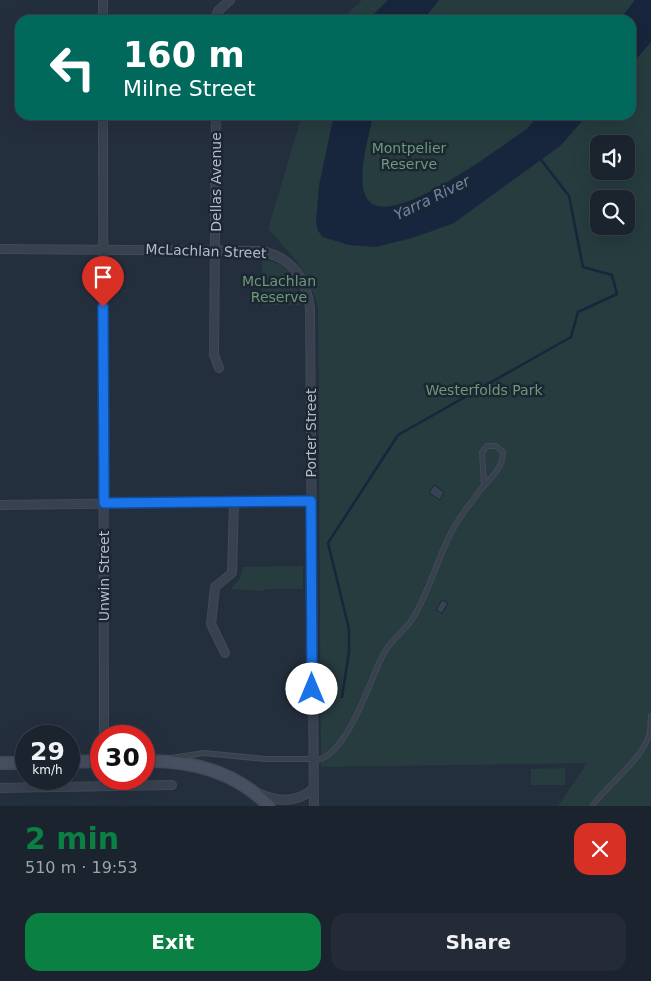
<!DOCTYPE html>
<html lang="en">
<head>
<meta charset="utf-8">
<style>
	:root { --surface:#1b232e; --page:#242b36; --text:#f1f3f6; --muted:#a0a4aa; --line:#39404a; --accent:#0b8043 }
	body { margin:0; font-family:"DejaVu Sans",sans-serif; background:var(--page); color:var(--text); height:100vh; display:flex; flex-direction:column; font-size:19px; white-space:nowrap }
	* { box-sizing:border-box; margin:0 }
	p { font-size:16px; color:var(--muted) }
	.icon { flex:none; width:28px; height:28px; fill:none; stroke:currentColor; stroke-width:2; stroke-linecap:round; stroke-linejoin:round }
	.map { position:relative; height:806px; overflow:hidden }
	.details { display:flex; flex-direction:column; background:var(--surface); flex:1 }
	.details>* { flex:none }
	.hud { position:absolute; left:15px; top:15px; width:621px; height:105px; border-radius:15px; box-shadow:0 5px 20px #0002,0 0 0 1px var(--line); background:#00695c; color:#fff; overflow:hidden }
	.controls { position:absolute; left:590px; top:135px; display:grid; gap:10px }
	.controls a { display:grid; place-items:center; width:45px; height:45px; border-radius:10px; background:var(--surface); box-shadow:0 5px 20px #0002,0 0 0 1px var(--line); font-size:25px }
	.speed { position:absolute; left:15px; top:725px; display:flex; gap:10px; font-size:25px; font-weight:700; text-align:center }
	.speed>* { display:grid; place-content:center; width:65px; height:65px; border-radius:50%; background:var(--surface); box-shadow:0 5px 20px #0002,0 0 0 1px var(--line); line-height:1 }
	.speed small { font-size:12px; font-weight:400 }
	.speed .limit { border:8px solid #d22; background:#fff; color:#111 }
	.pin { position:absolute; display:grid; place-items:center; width:42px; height:42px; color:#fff; margin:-51px -21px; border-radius:50% 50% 50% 0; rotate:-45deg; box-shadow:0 0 5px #0007 }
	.pin .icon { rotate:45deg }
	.me { position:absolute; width:55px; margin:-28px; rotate:0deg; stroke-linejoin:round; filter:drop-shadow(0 0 4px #0008) }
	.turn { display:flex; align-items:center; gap:18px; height:105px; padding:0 25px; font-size:22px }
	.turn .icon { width:65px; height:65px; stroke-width:2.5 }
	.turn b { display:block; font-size:35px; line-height:42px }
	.round { display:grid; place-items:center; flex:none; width:52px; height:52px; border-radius:15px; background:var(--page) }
	.overview { display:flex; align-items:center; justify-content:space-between; height:85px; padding:0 25px }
	h1 { font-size:30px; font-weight:800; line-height:38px; color:var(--accent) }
	.primary-button { display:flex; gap:10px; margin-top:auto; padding:10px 25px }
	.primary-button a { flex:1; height:58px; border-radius:15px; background:var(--accent); color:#fff; font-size:20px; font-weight:800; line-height:58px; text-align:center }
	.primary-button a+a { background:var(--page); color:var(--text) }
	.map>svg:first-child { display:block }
	.green { fill:#263c3f; fill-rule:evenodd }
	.water { fill:#17263c }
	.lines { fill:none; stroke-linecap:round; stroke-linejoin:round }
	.stream { stroke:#17263c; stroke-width:2.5 }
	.building { fill:#364354; stroke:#1f2835 }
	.service-casing { stroke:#414a57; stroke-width:6 }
	.minor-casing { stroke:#414a57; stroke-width:10 }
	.secondary-casing { stroke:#414a57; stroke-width:14 }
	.service { stroke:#38414e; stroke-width:4 }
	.minor { stroke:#38414e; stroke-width:8 }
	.secondary { stroke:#465061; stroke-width:11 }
	.route-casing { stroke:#114b97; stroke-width:12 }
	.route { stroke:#1a73e8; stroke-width:9 }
	.labels { text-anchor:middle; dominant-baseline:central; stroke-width:5; stroke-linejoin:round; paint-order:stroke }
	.park-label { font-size:14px; fill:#6b9a76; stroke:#1d2633 }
	.street-label { font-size:14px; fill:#b4bcc9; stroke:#1d2633 }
	.water-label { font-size:15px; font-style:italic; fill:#6d86a8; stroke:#1d2633 }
</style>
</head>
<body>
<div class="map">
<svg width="651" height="806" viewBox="0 0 651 806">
	<rect width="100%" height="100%" fill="#242f3e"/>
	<g class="green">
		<path d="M362 0H388L368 20H341Z"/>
		<path d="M439 0H635L620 20H423Z"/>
		<path d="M651 39V806H558L587 763 321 767 318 306C306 269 294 257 268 229L302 115H334L319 186 316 223 323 237 402 241 448 225 564 142 587 115H631V64ZM599 144H626V171H599ZM599 199H626V226H599Z"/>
		<path d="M373 115H539L527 129C505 143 385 237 366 197 356 178 369 136 373 115Z"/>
		<path d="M262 260C286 260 299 282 301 305H262Z"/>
		<path d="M303 566V589H265L264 591 231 589 240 578 243 567Z"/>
		<path d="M565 768V785H531V769Z"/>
	</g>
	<g class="water">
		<path d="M388 0H439L423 20H368Z"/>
		<path d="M635 0H651V42L631 65V20H620Z"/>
		<path d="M334 115H373C369 136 356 178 366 197 385 237 505 143 527 129L539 115H587L560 146 454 223 418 236 376 247 349 245 323 237 318 231 316 223 319 186Z"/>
	</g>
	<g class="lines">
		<path class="stream" d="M342 697 349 652V629L328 543 398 435 571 337 578 312 617 294 612 275 583 267 569 196 539 157"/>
	</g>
	<g class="building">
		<path d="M434 485 444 492 440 500 429 493Z"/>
		<path d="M442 600 448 603 442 613 436 610Z"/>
	</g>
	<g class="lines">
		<defs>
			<g id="service">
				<path d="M171 758 204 753 265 759H313"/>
				<path d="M313 761C348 758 369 680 384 653 391 639 405 631 413 618 430 590 437 559 452 531 459 517 469 506 478 493 487 480 503 471 503 452L496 446H487L482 452 484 485"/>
				<path d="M592 806C610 782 638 764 649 736 651 730 650 723 651 716"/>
			</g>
			<g id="minor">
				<path d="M103 0V20"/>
				<path d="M215 20 218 11 230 0"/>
				<path d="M103 115 104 736"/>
				<path d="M216 115 214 355 219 368"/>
				<path d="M0 249 261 251C292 257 306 279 310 308L314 806"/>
				<path d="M0 505 311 501"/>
				<path d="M225 653 211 624 215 587 232 573 234 503"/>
				<path d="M0 788 172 785"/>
				<path d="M258 793C277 802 296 804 313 789"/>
			</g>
			<g id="secondary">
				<path d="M144 761C191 760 235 771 269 806"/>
				<path d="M69 762 101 761"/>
				<path d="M0 763H26"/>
			</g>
		</defs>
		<use href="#service" class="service-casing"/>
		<use href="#minor" class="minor-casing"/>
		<use href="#secondary" class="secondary-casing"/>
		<use href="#service" class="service"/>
		<use href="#minor" class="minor"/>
		<use href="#secondary" class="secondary"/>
	</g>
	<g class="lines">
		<defs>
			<path id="route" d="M103 307 104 503 311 501 312 689"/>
		</defs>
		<use href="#route" class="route-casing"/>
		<use href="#route" class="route"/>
	</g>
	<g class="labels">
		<g class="park-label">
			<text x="409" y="148">Montpelier<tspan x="409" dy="16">Reserve</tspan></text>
			<text x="279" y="281">McLachlan<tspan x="279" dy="16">Reserve</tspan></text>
			<text x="484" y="390">Westerfolds Park</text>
		</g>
		<g class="street-label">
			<text transform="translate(216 182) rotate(-90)">Dellas Avenue</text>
			<text transform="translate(206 251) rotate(2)">McLachlan Street</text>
			<text transform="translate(311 433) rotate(-90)">Porter Street</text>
			<text transform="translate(104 576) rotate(-90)">Unwin Street</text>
		</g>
		<g class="water-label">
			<text transform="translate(432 198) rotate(-26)">Yarra River</text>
		</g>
	</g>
</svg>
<div class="controls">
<a><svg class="icon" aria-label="sound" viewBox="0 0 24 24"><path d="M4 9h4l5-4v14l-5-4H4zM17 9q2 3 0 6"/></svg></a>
<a><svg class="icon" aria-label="search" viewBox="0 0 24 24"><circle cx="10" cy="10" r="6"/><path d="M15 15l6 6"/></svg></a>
</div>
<div class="speed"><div>29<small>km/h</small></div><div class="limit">30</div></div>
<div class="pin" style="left:103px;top:307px;background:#d93025"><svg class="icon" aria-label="arrive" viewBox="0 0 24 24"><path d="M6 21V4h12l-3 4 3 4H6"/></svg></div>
<svg class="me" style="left:312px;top:689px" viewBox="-20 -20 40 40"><circle r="19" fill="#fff"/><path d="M0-13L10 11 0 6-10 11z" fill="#1a73e8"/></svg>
<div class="hud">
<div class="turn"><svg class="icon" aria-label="left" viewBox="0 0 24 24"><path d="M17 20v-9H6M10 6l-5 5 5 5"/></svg><div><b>160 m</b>Milne Street</div></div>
</div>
</div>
<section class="details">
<div class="overview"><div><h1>2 min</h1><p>510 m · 19:53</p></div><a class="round" style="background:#d93025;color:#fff"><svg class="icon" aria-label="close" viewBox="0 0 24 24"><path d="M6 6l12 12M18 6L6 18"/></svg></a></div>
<div class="primary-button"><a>Exit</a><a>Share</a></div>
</section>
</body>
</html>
